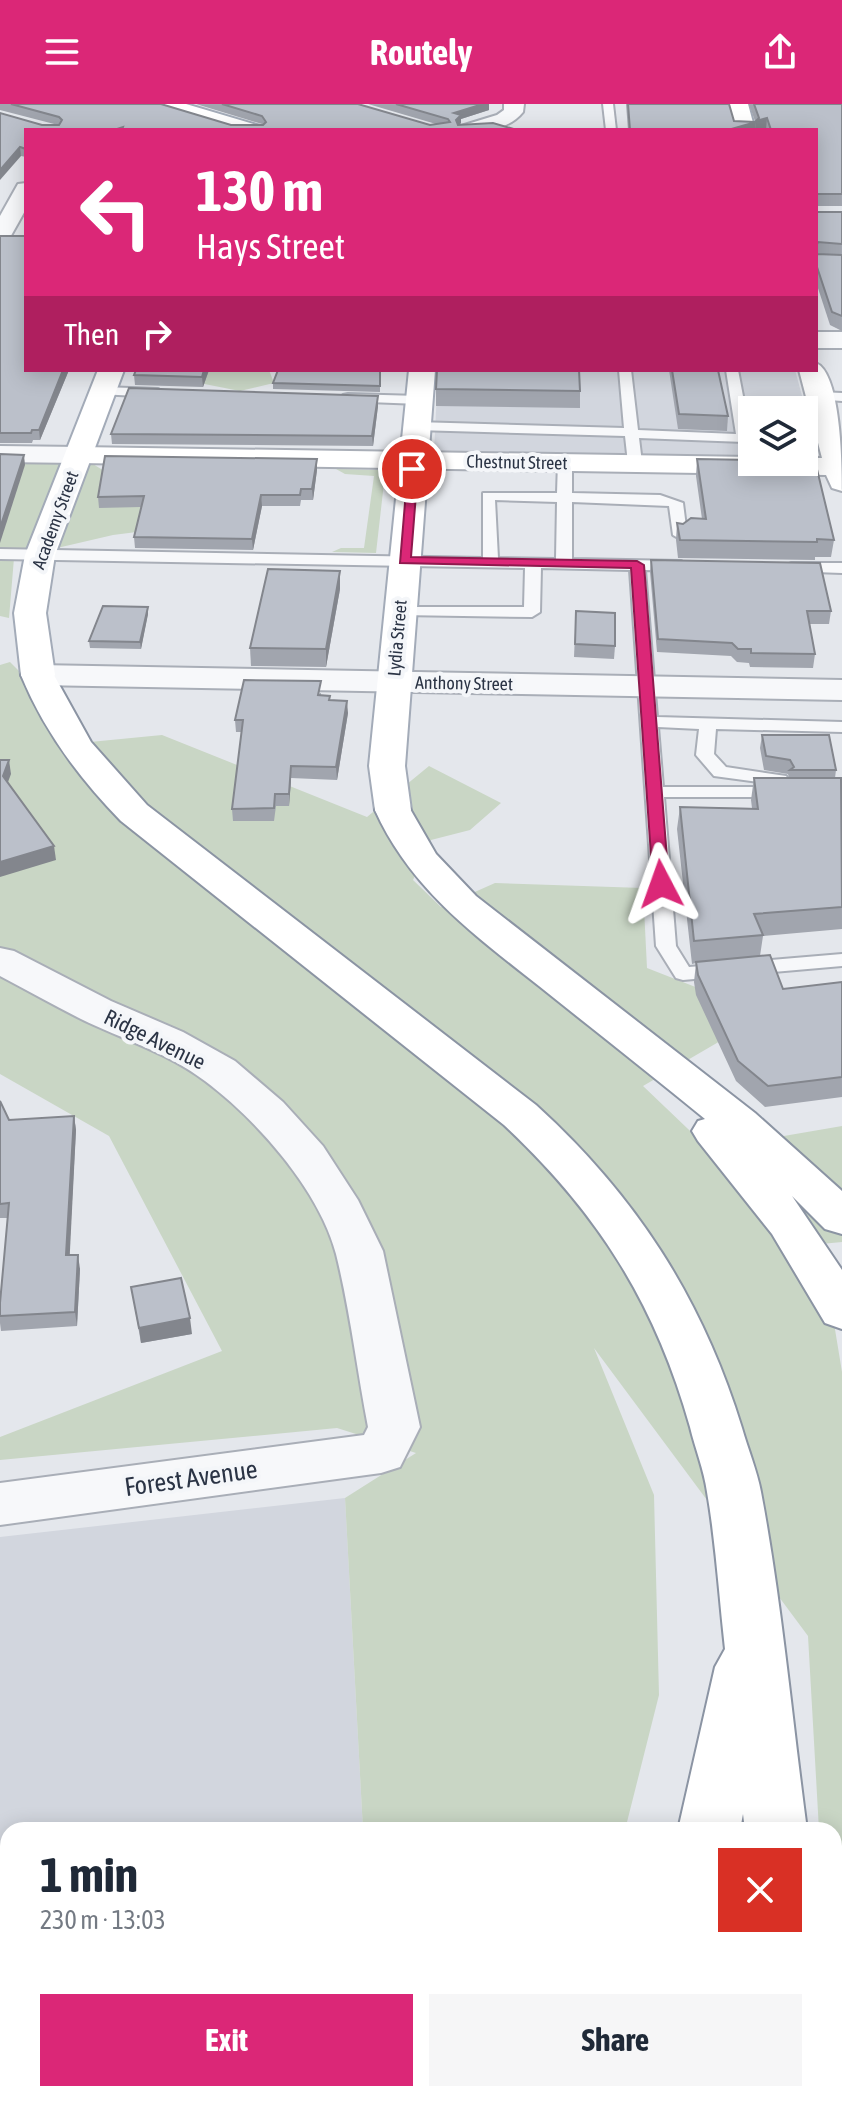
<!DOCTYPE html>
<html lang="en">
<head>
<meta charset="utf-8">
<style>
	:root { --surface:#fff; --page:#f6f6f7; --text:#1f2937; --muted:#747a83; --accent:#db2777 }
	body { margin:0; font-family:"Asap Condensed",sans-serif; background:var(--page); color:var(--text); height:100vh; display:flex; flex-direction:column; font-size:30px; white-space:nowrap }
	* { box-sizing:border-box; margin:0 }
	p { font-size:26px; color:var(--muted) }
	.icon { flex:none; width:44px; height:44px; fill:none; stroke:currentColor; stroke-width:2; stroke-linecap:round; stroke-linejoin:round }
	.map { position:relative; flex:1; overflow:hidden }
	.details { position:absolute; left:0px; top:1718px; width:842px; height:280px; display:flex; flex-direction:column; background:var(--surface); border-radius:24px 24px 0 0; box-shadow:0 4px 20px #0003 }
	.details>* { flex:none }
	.banner { position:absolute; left:24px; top:24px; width:794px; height:244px; border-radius:0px; box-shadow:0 4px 20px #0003; background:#db2777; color:#fff; overflow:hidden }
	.buttons { position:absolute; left:738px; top:292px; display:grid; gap:16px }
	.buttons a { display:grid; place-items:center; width:80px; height:80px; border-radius:0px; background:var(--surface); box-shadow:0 4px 20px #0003; font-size:40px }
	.pin { position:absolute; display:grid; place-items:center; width:68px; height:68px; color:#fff; margin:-34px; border:4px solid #fff; border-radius:50%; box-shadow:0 2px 8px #0007 }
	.me { position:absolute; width:88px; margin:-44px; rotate:356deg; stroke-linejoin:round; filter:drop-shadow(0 0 6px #0008) }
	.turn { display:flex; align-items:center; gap:28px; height:168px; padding:0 40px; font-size:36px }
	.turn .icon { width:104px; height:104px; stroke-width:2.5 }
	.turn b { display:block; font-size:56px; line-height:68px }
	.then { display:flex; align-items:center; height:76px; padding:0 40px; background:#0003; gap:16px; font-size:30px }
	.round { display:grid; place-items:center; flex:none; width:84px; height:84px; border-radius:0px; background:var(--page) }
	.headline { display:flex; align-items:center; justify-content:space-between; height:136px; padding:0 40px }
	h1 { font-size:48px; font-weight:700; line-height:60px }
	.primary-button { display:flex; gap:16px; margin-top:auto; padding:16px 40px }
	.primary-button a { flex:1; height:92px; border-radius:0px; background:var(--accent); color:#fff; font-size:32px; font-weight:700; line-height:92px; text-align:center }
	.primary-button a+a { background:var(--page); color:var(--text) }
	header { display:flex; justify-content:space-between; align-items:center; height:104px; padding:0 40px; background:var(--accent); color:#fff; font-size:36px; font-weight:700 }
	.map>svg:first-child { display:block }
	.built { fill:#d2d6de }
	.green { fill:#c9d6c5 }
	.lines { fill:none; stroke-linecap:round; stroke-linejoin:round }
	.service-casing { stroke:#a9aeb7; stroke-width:4 }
	.minor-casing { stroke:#a9aeb7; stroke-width:4 }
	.tertiary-casing { stroke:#a9aeb7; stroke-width:4 }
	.secondary-casing { stroke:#a9aeb7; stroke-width:4 }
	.primary-casing { stroke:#a3abb8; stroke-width:4 }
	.motorway-casing { stroke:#8b94a3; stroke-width:4 }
	.service { fill:#f7f8fa; fill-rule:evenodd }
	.minor { fill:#f7f8fa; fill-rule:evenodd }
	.tertiary { fill:#f7f8fa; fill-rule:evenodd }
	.secondary { fill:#fff; fill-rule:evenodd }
	.primary { fill:#fff; fill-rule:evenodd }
	.motorway { fill:#fff; fill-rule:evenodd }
	.wall { fill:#a1a5ae }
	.shaded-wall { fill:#83868d }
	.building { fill:#bbc0ca; stroke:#83868d; stroke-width:2 }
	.route { fill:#db2777; stroke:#8e194d; stroke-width:2 }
	.labels { text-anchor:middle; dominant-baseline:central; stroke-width:8; stroke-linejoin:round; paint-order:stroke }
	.far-street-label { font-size:18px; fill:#2b3445; stroke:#f4f6f9 }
	.street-label { font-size:22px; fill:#2b3445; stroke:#f4f6f9 }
	.near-street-label { font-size:26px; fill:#2b3445; stroke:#f4f6f9 }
</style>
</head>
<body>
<header><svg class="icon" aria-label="menu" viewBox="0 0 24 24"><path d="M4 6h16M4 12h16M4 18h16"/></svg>Routely<svg class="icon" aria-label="share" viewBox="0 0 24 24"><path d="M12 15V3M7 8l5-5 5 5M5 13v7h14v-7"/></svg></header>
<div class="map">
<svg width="842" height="1998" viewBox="0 0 842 1998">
	<rect width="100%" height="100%" fill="#e4e7ec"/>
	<g class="built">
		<path d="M438 266H795L819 354H804V306H752V353L434 348Z"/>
		<path d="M345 1394 363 1726H8V1984L0 1987V1433Z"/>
	</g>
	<g class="green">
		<path d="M187 266H269L274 279 240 287 184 276Z"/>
		<path d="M15 342 88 357 192 421 113 431 14 454 9 514 0 512V354L37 355Z"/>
		<path d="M336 365 379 366 385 370 376 449 332 448 341 444H364L374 372 345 370Z"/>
		<path d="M10 558 90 638 162 631 367 713 429 662 501 699 470 726 431 736 413 776 441 803 495 779 643 784 647 864 721 893 746 922 643 982 709 1045 842 1022V1138L821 1140 842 1268V1998H835L834 1973V1726H819L808 1532 594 1244 654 1391 659 1591 625 1726H363L345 1394 416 1349 337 1324 0 1356V1333L222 1247 109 1032 0 970V561Z"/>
		<path d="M8 1984V1990H504L499 1998H0V1987Z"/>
	</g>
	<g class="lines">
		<defs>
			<g id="service">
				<path d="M603 0H613L616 26H606Z"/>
				<path d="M619 266H631L638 326 736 330 726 266H738L751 334 744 338 639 334 642 359 635 363 628 359 625 332 416 326 409 322 416 318 624 324Z"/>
				<path d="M103 283 158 285 165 289 158 293 98 290 96 287Z"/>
				<path d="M819 288 842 289V297L814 295 812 292Z"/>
				<path d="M348 290 419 292 426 296 419 300 343 297V291Z"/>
				<path d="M565 354 572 358V389L660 391 683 399 687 431 680 435 673 431 669 402 572 398V455L681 457 689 462 681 467 645 466 657 613 842 618V628L716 625 714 650 726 663 786 672 789 676 780 681 714 672 696 651 699 625 658 623 663 683H842V693H664L676 842 689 863 842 850V862L683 876 676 874 656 842 630 466 541 464 540 508 532 513 400 511 392 506 394 503H524L525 464 0 455V445L483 454V389H557L558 358ZM495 396 557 398 556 455 498 454Z"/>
				<path d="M791 459H842V469L786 467V461Z"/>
			</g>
			<g id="minor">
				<path d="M504 0H524L523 8C507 28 481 26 458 26L461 22 497 11 504 6Z"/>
				<path d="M26 79V105L8 137 0 139V112L18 80Z"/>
				<rect x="816" y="228" width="26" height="16"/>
				<path d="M38 561 842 576V596L38 581 26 578 21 571 26 564Z"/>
				<path d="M0 844 14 847 111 897 183 928 235 957 283 998 323 1042 358 1096 383 1147 420 1323 400 1363 381 1369 0 1421V1379L364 1331 368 1323C357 1266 350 1206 336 1150 319 1086 257 1016 205 977 168 949 122 935 81 915 53 901 27 886 0 872Z"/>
			</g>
			<path id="tertiary" d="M0 342 79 343 89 345 93 351 89 357 79 359 0 358Z"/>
			<path id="secondary" d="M816 259C841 269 842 362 842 387L832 384 826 371 79 359 69 357 65 351 69 345 79 343 752 353V358H804V354H822L799 266H816Z"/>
			<g id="primary">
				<path d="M155 0H186L260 22 263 26H232L158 4Z"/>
				<path d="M728 0H748L755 26H735Z"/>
				<path d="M98 266H124L55 451 46 509 55 571 50 578 38 581 26 578 21 571 14 509 25 451Z"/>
				<path d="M409 266H435L405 662 411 706 406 714 393 717 380 714 375 706 369 662Z"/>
			</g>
			<g id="motorway">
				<path d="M38 561 50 564 91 638 147 701 536 1001C636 1092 702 1194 742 1324 748 1345 757 1367 761 1388 782 1499 792 1615 807 1726H745L743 1710 740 1726H678L715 1563 725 1545C719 1493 716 1439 707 1388 704 1366 695 1344 690 1323 655 1199 598 1109 504 1021L121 717C79 674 44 627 21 571L26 564Z"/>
				<path d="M393 695 406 698 436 750 476 792 755 1009 842 1087V1130L825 1125 792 1092 842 1166V1225L825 1219 772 1130 698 1037 692 1027 698 1017 705 1015C650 970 594 926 539 882 473 830 410 784 375 706L380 698Z"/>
				<path d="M575 1990H645L642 1998H572Z"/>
				<rect x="761" y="1990" width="68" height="8"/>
			</g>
		</defs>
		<use href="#service" class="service-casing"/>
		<use href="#minor" class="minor-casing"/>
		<use href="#tertiary" class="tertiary-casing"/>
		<use href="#secondary" class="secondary-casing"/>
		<use href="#primary" class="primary-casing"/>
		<use href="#motorway" class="motorway-casing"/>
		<use href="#service" class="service"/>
		<use href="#minor" class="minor"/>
		<use href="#tertiary" class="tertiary"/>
		<use href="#secondary" class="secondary"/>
		<use href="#primary" class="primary"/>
		<use href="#motorway" class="motorway"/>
	</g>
	<g class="wall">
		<path d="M0 0H161L231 21 262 20 196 0H358L430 21 436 20 368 0H489V6L461 15V19L459 21 517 26H26V53L21 52 0 9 42 21H58L0 6Z"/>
		<path d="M626 0H729L734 17H755L749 0H842V102H816V26H755L756 19 755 26H628Z"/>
		<path d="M816 108H842V227L830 221 816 178Z"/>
		<path d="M0 132 26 266H69L40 336H33L32 339H0Z"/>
		<path d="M209 266 203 283 135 281 134 271Z"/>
		<path d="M380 266V288L273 285V279Z"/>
		<path d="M669 266H718L728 312 727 327 678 325Z"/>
		<path d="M436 285 580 287V304L436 302Z"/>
		<path d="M378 292V302L373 342 112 340 111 330Z"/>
		<path d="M317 355V366L313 396H301L300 402H262L253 446 135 444 134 433 141 403 99 404 98 393Z"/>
		<path d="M697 355 834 436 831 453H815V456L678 454 676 436 677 419 683 420 702 415 696 372Z"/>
		<path d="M651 456 831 507 829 520H809L815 550 813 564 750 563 749 559 737 558 731 552 657 548 650 468Z"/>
		<path d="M340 485 326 563 251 562 250 544Z"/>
		<path d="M576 507 615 542 614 555 574 553Z"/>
		<path d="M148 510 141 545 90 544 89 537Z"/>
		<path d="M321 589V592L330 596 348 609 337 676 291 674 289 702H276L274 717H233L232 705 242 628H236L235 616Z"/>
		<path d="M762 631 836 666 835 674 842 677V825L763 832 760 852 783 885 842 878V993L765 1003 736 977 696 891 694 878 696 859 692 860 677 725 680 703 752 704 751 696 754 674H789L788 670 764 666 760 644Z"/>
		<path d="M0 997 9 1016 74 1012 76 1026 69 1151 80 1165 77 1222 1 1227 0 1219V1199L8 1114H0Z"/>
		<path d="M131 1183 192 1230 141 1239Z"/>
	</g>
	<g class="shaded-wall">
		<path d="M483 0H489V6L461 15V19L456 24 454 9Z"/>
		<path d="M767 14 766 26H755L756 17Z"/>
		<path d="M756 18 755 26H728Z"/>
		<path d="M20 43 21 52 0 76V66Z"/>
		<path d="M63 266H69L40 336 39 326Z"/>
		<path d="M204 266H209L203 283 202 273Z"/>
		<path d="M378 292V302L373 342 372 332Z"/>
		<path d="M24 351 25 361 0 439V424Z"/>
		<path d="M317 355V366L313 396 312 385Z"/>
		<path d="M261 391 262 402 253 446 252 435Z"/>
		<path d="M340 467V485L326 563V545Z"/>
		<path d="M148 503V510L141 545 140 538Z"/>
		<path d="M347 597 348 609 337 676 336 663Z"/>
		<path d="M9 656 11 670 5 686 3 672Z"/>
		<path d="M291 662V674L289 702V690Z"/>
		<path d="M54 742 56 756 0 773V758Z"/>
		<path d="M74 1012 76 1026 69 1166 66 1151Z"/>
		<path d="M78 1151 80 1165 77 1222 75 1208Z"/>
		<path d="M190 1214 192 1230 141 1239 139 1224Z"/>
	</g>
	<g class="building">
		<path d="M11 0H161L231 21H263L266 18 262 12 222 0H358L430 21 450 18 448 15 396 0H483L454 9 461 11 456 16 458 21 493 19 517 26H122L123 23 114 26H26V45L20 43 0 66V9L42 21H59L62 16 59 13Z"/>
		<path d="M628 0H729L734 17 756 18 728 26H630Z"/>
		<path d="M754 0H842V90H816V26H771L767 14 756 17 759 14Z"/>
		<path d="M816 108H842V140L818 138 816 143Z"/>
		<path d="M0 132H26V266H63L39 326H32L31 329H0Z"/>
		<path d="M816 149 817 150 842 151V212L832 208 816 160Z"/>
		<path d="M136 266H204L202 273 134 271Z"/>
		<path d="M278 266H380V282L273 279Z"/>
		<path d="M437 266H579L580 287 436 285Z"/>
		<path d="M672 266H718L728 312 679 310Z"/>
		<path d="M129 284 378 292 372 332 111 330Z"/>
		<path d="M0 350 24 351 0 424Z"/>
		<path d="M105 352 317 355 312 385H301L300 391H261L252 435 134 433 144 392 98 393Z"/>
		<path d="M697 355 752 356V358L815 357 834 436 817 435V438L680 436 677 419 683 420 691 414 706 415Z"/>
		<path d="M651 456 820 459 831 507H807L815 550 751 549V545H738L732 539 658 535Z"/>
		<path d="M268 465 340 467 326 545 250 544Z"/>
		<path d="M103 502 148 503 140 538 89 537Z"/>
		<path d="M576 507 615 509V542L575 540Z"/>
		<path d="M244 576 321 577 318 591 330 592 329 596 347 597 336 663 291 662 289 690H275L274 704 232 705 243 616H235Z"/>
		<path d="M762 631H829L836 666H790L794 663 790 656 766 652Z"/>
		<path d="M0 656H9L3 672 54 742 0 758Z"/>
		<path d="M754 674H841L842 803 754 810 763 831 694 837 680 703 758 705Z"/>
		<path d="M770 851 783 885 842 878V973L768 982 738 957 698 871 696 858Z"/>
		<path d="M0 997 9 1016 74 1012 66 1151H78L75 1208 0 1212V1199L9 1099 0 1100Z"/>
		<path d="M181 1174 190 1214 139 1224 131 1183Z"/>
	</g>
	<path class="route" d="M408 363 418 365 411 453 637 457 644 461 669 780 667 784H656L653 780 631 464 400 459Z"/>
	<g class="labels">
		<g class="far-street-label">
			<text transform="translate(517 358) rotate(1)">Chestnut Street</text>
			<text transform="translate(55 416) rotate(-70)">Academy Street</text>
			<text transform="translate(397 534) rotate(-85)">Lydia Street</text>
			<text transform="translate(464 579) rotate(1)">Anthony Street</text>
		</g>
		<g class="street-label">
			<text transform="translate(155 935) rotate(26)">Ridge Avenue</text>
		</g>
		<g class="near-street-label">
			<text transform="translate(191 1374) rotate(-8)">Forest Avenue</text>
		</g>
	</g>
</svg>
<div class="buttons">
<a><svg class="icon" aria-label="layers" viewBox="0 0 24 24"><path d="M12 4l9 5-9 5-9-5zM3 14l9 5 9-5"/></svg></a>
</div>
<div class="pin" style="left:412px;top:365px;background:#d93025"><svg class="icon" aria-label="arrive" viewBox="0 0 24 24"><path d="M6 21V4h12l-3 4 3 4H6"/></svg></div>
<svg class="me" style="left:661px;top:780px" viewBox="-20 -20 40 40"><path d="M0-17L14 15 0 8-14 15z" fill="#db2777" stroke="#fff" stroke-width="4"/></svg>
<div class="banner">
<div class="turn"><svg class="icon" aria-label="left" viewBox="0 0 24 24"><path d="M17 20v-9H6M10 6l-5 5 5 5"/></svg><div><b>130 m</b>Hays Street</div></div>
<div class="then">Then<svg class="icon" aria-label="right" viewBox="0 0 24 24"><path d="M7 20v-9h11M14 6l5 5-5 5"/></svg></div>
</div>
<section class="details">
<div class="headline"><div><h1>1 min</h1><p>230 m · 13:03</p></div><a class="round" style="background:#d93025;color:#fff"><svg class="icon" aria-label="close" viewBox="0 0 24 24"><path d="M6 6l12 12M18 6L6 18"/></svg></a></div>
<div class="primary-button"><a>Exit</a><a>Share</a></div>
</section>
</div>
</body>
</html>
